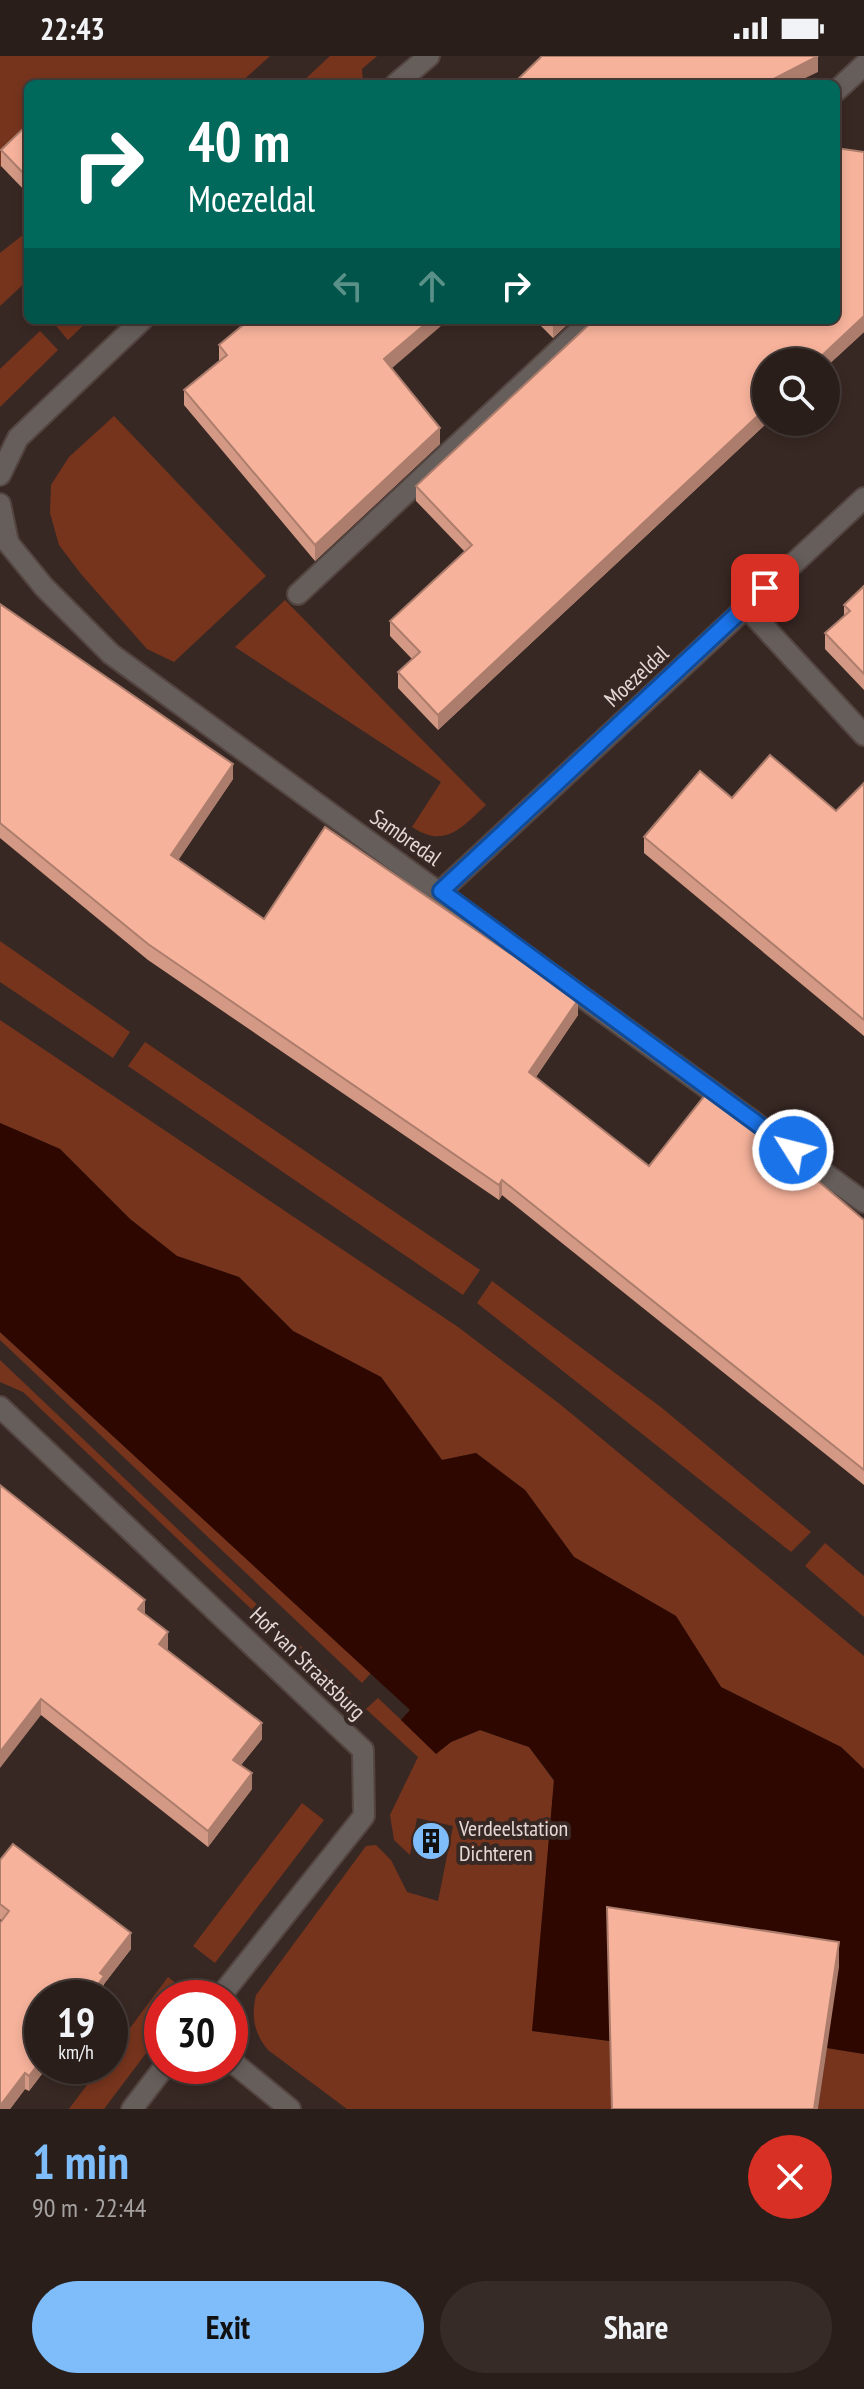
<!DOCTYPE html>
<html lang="en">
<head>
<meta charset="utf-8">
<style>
	:root { --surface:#2a1e1a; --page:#362b27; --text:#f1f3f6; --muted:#a5a2a2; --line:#463c39; --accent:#7fbdfa }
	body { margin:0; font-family:"PT Sans Narrow",sans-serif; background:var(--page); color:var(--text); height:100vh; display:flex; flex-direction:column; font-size:30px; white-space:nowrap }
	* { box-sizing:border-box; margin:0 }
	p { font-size:26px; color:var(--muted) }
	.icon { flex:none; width:44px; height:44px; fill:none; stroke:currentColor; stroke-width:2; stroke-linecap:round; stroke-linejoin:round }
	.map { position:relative; height:2053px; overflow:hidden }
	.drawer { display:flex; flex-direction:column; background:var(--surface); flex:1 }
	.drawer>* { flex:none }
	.banner { position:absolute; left:24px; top:24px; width:816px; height:244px; border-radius:12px; box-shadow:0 4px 12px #0003,0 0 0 2px var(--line); background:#00695c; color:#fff; overflow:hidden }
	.fabs { position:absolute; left:752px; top:292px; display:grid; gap:16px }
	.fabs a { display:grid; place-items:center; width:88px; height:88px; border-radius:50%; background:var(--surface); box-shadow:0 4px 12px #0003,0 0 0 2px var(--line); font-size:40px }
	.speed { position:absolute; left:24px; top:1924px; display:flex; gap:16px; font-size:40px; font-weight:700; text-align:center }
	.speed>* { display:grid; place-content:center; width:104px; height:104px; border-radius:50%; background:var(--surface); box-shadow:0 4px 12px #0003,0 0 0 2px var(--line); line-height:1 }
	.speed small { font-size:20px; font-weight:400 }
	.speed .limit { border:12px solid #d22; background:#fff; color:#111 }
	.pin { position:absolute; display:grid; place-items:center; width:68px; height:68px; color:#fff; margin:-34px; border-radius:16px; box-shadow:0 4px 12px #0006 }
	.me { position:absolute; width:88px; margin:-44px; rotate:306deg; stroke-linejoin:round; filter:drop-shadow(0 0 6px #0008) }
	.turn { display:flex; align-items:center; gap:28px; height:168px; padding:0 32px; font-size:36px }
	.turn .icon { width:104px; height:104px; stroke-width:2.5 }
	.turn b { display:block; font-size:56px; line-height:68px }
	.lanes { display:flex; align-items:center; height:76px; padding:0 32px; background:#0003; justify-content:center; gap:40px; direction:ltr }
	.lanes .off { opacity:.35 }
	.round { display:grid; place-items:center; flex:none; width:84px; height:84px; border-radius:42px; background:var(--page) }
	.summary { display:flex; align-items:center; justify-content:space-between; height:136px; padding:0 32px }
	h1 { font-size:48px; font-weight:800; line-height:60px; color:var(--accent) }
	.primary-button { display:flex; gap:16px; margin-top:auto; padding:16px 32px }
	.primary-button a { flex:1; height:92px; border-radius:48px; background:var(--accent); color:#111; font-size:32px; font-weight:800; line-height:92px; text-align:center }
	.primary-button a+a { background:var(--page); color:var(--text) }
	.status { display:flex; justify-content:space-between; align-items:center; height:56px; padding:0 40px; background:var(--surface); direction:ltr }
	.status svg { height:22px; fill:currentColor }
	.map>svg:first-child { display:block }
	.green { fill:#76341d }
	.water { fill:#2e0800 }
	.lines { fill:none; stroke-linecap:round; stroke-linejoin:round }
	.service-casing { stroke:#544440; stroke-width:24 }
	.minor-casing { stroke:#544440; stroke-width:24 }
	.service { stroke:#665e5b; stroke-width:20 }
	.minor { stroke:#665e5b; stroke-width:20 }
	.wall { fill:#d49985 }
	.shaded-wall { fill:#ac7d6c }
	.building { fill:#f6b29b; stroke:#ac7d6c; stroke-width:2 }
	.route-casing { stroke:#114b97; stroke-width:20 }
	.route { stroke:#1a73e8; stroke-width:14 }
	.labels { text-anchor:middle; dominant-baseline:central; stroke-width:8; stroke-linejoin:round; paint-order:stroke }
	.street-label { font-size:22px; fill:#e4d9d6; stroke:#382823 }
	.poi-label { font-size:22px; fill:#e4d9d6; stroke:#382823; text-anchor:start }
</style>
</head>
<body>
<div class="status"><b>22:43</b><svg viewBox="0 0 49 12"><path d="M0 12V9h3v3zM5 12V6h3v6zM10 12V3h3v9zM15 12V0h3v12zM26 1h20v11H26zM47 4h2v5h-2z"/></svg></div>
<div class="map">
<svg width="864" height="2053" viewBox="0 0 864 2053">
	<rect width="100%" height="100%" fill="#382823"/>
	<g class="green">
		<path d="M0 0H270L239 28H28V84L0 111Z"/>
		<path d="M330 0H377L362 13 363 28H300Z"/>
		<path d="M28 175V224L0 250V197Z"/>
		<path d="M51 264H89L68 284Z"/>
		<path d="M40 275 58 294 0 351V313Z"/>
		<path d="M114 360 266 520 174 606 147 593 81 518 59 489 50 457 51 429 69 401Z"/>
		<path d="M285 544 486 749C461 772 445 793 412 771L441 726 235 591Z"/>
		<path d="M0 885 130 976 113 1002 0 926Z"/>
		<path d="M0 964 458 1271 561 1349 864 1600V1713L841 1691 721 1631 676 1560 574 1501 525 1434 476 1397 442 1404 381 1321 293 1275 239 1221 177 1200 130 1163 60 1093 0 1067Z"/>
		<path d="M145 986 480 1214 463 1239 128 1010Z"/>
		<path d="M492 1225 662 1352 811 1476 791 1496 477 1247Z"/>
		<path d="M0 1276 371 1617 362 1627 0 1284Z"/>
		<path d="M0 1304 351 1638 346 1643 23 1336 0 1326Z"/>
		<path d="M825 1487 864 1520V1561L805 1510Z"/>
		<path d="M378 1642 436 1697 451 1686 480 1674 529 1691 554 1725 533 1975 610 1985 612 2053H347L268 1994C254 1977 251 1961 256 1939L366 1790 376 1789 391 1804 407 1836 438 1845 453 1770 417 1762 410 1799 394 1784 390 1759 418 1701 366 1653Z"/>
		<path d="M302 1747 324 1764 215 1907 193 1890Z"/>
		<path d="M168 1921 190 1938 187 1942H162V1976L104 2053H69L101 2010H110V1999Z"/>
		<path d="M827 1992 864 1998V2053H818Z"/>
	</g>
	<path class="water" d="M0 1067 60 1093 130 1163 177 1200 239 1221 293 1275 381 1321 442 1404 476 1397 525 1434 574 1501 676 1560 721 1631 841 1691 864 1713V1998L827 1992 608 1876 610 1985 532 1975 554 1724 529 1691 480 1674 451 1686 436 1698 401 1664 410 1654 0 1276Z"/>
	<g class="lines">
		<defs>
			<g id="service">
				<path d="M836 35 864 9"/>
				<path d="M298 538 591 264"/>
				<path d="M745 550 864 679"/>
			</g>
			<g id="minor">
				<path d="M396 28 429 0"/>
				<path d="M0 419 18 382 142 264"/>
				<path d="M0 448 8 486"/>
				<path d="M0 477 44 531 111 598 864 1146"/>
				<path d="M441 835 864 442"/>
				<path d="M0 1351 363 1694 364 1760 219 1942"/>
				<path d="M230 2004 290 2053"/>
				<path d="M132 2053 165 2010"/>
			</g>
		</defs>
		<use href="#service" class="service-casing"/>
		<use href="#minor" class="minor-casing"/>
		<use href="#service" class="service"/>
		<use href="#minor" class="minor"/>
	</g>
	<g class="wall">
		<path d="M28 68V138L1 110V94Z"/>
		<path d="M864 96V276L826 311V306L766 366H768L438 674 398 632V616L412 603 390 580V565L465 496 416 445V430Z"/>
		<path d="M535 264H572L553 282Z"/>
		<path d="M219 289 392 312 440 388 315 505 184 349V334L219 305Z"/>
		<path d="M864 530V634L825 593V577L844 561V549Z"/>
		<path d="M0 548 233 723 178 804 264 863 578 959 536 1021 649 1110 864 1164V1429L502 1139 499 1144 148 904 0 782Z"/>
		<path d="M864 727V980L644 797V781L732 742 836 755Z"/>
		<path d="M0 1429 145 1559 168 1592 167 1593 262 1683 241 1709 252 1733 208 1791 41 1659Z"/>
		<path d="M0 1804 131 1893 104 1928V1936L29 2035 25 2033 10 2053H0L2 1865 0 1863Z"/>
	</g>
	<g class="shaded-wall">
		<path d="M818 0V16L793 28H764Z"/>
		<path d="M864 260V276L826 311V306H815Z"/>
		<path d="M430 264H448L384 319V303Z"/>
		<path d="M556 264H572L553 282V267Z"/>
		<path d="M766 352V366H768L438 674V659Z"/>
		<path d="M440 372V388L315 505V489Z"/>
		<path d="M233 708V723L171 815V799Z"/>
		<path d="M578 944V959L529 1031V1016Z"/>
		<path d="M502 1124V1139L499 1144V1129Z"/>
		<path d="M145 1544V1560L138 1553Z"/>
		<path d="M168 1576V1592L159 1603V1588Z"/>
		<path d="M41 1643V1659L0 1712V1696Z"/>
		<path d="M262 1667V1683L233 1719V1704Z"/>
		<path d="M252 1717V1733L208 1791V1775Z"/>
		<path d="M131 1877V1893L104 1928V1936L99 1942H88L100 1917Z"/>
		<path d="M839 1886V1911L818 2053H814Z"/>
		<path d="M42 2003V2010H48L29 2035V2020Z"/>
		<path d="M25 2017V2033L10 2053H0V2050Z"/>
	</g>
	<g class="building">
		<path d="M542 0H818L764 28H513Z"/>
		<path d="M28 68V122L1 94Z"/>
		<path d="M836 92 864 96V260L815 306H766V352L438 659 398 616 420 596 390 565 472 489 416 430 594 264H836Z"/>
		<path d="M249 264H430L384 303 440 372 315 489 184 334 227 299 219 289Z"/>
		<path d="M864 530V618L825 577 850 555 844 549Z"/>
		<path d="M0 548 233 708 171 799 264 863 325 771 578 944 529 1016 649 1110 706 1038 818 1125 864 1164V1414L502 1124 499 1129 148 888 0 767Z"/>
		<path d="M770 699 836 755 864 727V964L644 781 700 715 732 742Z"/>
		<path d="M0 1429 145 1544 138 1553 168 1576 159 1588 262 1667 233 1704 252 1717 208 1775 41 1643 0 1696Z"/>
		<path d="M13 1788 131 1877 100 1917 104 1920 88 1942H42V2003L29 2020 25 2017 0 2050V1867L9 1855 0 1848V1804Z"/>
		<path d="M607 1851 839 1886 814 2053H612Z"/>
	</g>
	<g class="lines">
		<defs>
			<path id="route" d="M765 532 441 835 793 1094"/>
		</defs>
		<use href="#route" class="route-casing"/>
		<use href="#route" class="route"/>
	</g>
	<defs>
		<symbol id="building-disc" viewBox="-11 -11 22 22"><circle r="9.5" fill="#7fbdfa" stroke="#382823"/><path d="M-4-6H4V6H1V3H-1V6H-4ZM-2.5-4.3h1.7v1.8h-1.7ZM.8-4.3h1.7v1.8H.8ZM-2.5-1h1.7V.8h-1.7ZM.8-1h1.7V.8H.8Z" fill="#111"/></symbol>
	</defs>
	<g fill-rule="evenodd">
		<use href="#building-disc" x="409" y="1763" width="44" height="44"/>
	</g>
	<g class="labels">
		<g class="street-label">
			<text transform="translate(636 620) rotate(-43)">Moezeldal</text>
			<text transform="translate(406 781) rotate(35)">Sambredal</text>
			<text transform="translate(308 1607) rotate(44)">Hof van Straatsburg</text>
		</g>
		<g class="poi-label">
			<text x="459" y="1772">Verdeelstation<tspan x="459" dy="25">Dichteren</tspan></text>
		</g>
	</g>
</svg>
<div class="fabs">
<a><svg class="icon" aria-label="search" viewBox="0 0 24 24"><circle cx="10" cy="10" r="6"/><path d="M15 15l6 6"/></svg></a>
</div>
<div class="speed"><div>19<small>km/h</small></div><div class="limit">30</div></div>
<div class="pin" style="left:765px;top:532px;background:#d93025"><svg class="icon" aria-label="arrive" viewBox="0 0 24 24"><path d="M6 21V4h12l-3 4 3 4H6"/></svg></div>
<svg class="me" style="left:793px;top:1094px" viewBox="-20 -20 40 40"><circle r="17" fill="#1a73e8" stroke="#fff" stroke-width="3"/><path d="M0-11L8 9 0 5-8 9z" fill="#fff"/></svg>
<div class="banner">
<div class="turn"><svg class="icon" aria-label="right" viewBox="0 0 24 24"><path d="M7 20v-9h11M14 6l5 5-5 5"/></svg><div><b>40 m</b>Moezeldal</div></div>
<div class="lanes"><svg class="icon off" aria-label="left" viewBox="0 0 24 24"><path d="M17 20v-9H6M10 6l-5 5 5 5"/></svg><svg class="icon off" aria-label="ahead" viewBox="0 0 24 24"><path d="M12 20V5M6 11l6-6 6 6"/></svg><svg class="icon" aria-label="right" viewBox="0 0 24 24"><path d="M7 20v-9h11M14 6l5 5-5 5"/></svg></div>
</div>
</div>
<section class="drawer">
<div class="summary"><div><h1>1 min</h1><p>90 m · 22:44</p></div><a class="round" style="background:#d93025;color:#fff"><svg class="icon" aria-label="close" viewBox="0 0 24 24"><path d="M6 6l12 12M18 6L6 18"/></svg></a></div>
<div class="primary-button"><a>Exit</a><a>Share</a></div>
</section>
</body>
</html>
